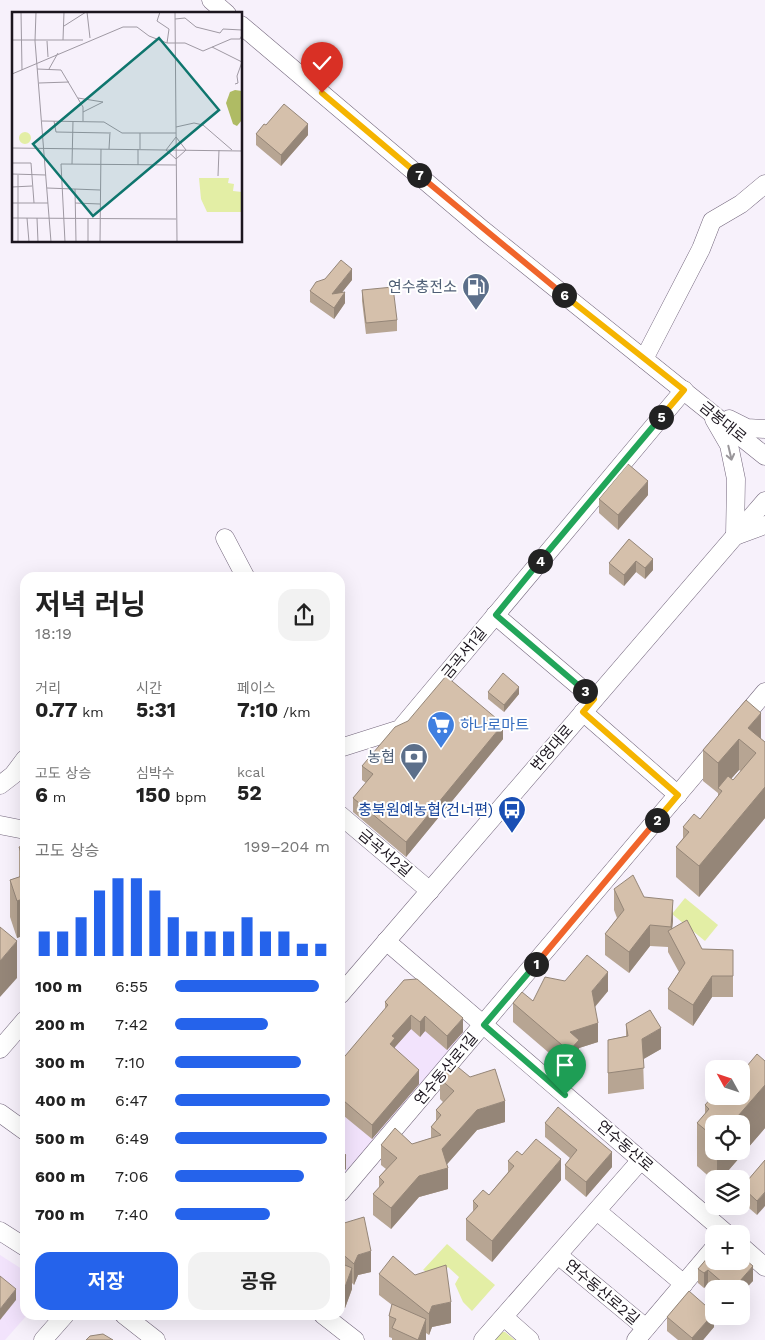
<!DOCTYPE html>
<html lang="ko">
<meta charset="utf-8">
<style>
:root{--surface:#fff;--page:#f2f2f2;--text:#222;--muted:#767676;--accent:#2563eb}
body{margin:0;font-family:"Work Sans","Noto Sans KR",sans-serif;background:var(--page);color:var(--text);height:100vh;display:flex;flex-direction:column;font-size:19px;white-space:nowrap}
*{box-sizing:border-box;margin:0}
p{font-size:16px;color:var(--muted)}
.icon{flex:none;width:28px;height:28px;fill:none;stroke:currentColor;stroke-width:2;stroke-linecap:round;stroke-linejoin:round}
.map{position:relative;flex:1;overflow:hidden}
.details{position:absolute;left:20px;top:572px;width:325px;height:748px;display:flex;flex-direction:column;background:var(--surface);border-radius:15px;box-shadow:0 5px 20px #0002}
.details>*{flex:none}
.needle{width:32px;rotate:310deg}
.controls{position:absolute;left:705px;top:1060px;display:grid;gap:10px}
.controls a{display:grid;place-items:center;width:45px;height:45px;border-radius:10px;background:var(--surface);box-shadow:0 5px 20px #0002;font-size:25px}
.pin{position:absolute;display:grid;place-items:center;width:42px;height:42px;color:#fff;margin:-51px -21px;border-radius:50% 50% 50% 0;rotate:-45deg;box-shadow:0 0 5px #0007}
.pin .icon{rotate:45deg}
.km{position:absolute;width:25px;height:25px;margin:-12px;border-radius:50%;background:#222;color:#fff;font-size:14px;line-height:25px;text-align:center}
.round{display:grid;place-items:center;flex:none;width:52px;height:52px;border-radius:15px;background:var(--page)}
.overview{display:flex;align-items:center;justify-content:space-between;height:85px;padding:0 15px}
h1{font-size:28px;font-weight:700;line-height:38px}
.metrics{display:grid;grid-template-columns:repeat(3,1fr);gap:8px;height:85px;padding:5px 15px}
.metrics div{display:grid;align-content:center}
.metrics b{font-size:21px;font-weight:700}
.metrics small{font-size:14px;font-weight:400}
.metrics p{font-size:14px}
.chart{height:140px;padding:10px 15px}
.chart p{display:flex;justify-content:space-between}
.chart svg{width:100%;height:90px;margin-top:5px;stroke:var(--accent);stroke-width:6}
.primary-button{display:flex;gap:10px;margin-top:auto;padding:10px 15px}
.primary-button a{flex:1;height:58px;border-radius:15px;background:var(--accent);color:#fff;font-size:20px;font-weight:700;line-height:58px;text-align:center}
.primary-button a+a{background:var(--page);color:var(--text)}
ul{padding:0 15px;list-style:none;font-size:16px}
li{display:grid;grid-template-columns:80px 60px 1fr;align-items:center;height:38px}
li i{height:12px;border-radius:6px;background:var(--accent)}
.map>svg:first-child{display:block}
.built{fill:#f2e3fc}
.green{fill:#e3eea5}
.lines{fill:none;stroke-linecap:round;stroke-linejoin:round}
.minor-casing{stroke:#74677d;stroke-width:19}
.minor{stroke:#fff;stroke-width:18}
.wall{fill:#b7a593;fill-rule:evenodd}
.shaded-wall{fill:#958678}
.building{fill:#d5c0ab;stroke:#958678}
.oneway{stroke:#99969a}
.split-1-casing{stroke:#fff;stroke-width:10}
.split-2-casing{stroke:#fff;stroke-width:10}
.split-3-casing{stroke:#fff;stroke-width:10}
.split-4-casing{stroke:#fff;stroke-width:10}
.split-5-casing{stroke:#fff;stroke-width:10}
.split-6-casing{stroke:#fff;stroke-width:10}
.split-7-casing{stroke:#fff;stroke-width:10}
.split-8-casing{stroke:#fff;stroke-width:10}
.split-1{stroke:#22a559;stroke-width:6}
.split-2{stroke:#f0652b;stroke-width:6}
.split-3{stroke:#f5b400;stroke-width:6}
.split-4{stroke:#22a559;stroke-width:6}
.split-5{stroke:#22a559;stroke-width:6}
.split-6{stroke:#f5b400;stroke-width:6}
.split-7{stroke:#f0652b;stroke-width:6}
.split-8{stroke:#f5b400;stroke-width:6}
.labels{text-anchor:middle;dominant-baseline:central;stroke-width:4;stroke-linejoin:round;paint-order:stroke}
.service-label{font-size:15px;fill:#4e5e75;stroke:#fff;text-anchor:end}
.street-label{font-size:15px;fill:#1c161f;stroke:#fff}
.shop-label{font-size:15px;fill:#366cbe;stroke:#fff;text-anchor:start}
.transit-label{font-size:15px;fill:#164399;stroke:#fff;text-anchor:end}
.inset-road{fill:none;stroke:#9f99a3;stroke-width:1}
.view{fill:#0f766e;fill-opacity:0.15;stroke:#0f766e;stroke-width:2.5}
.inset-edge{fill:none;stroke:#1c161f;stroke-width:2.5}
</style>
<div class="map">
<svg width="765" height="1340" viewBox="0 0 765 1340">
<rect width="100%" height="100%" fill="#f7f1fb"/>
<g class="built">
<polygon points="418,992 464,1033 340,1186 340,1064"/>
<polygon points="0,1255 25,1271 27,1315 5,1340 0,1340"/>
</g>
<g class="green">
<polygon points="685,898 718,925 705,941 672,914"/>
<polygon points="447,1244 495,1285 472,1311 463,1302 455,1284 459,1277 448,1267 438,1277 423,1270"/>
<polygon points="498,1332 505,1332 515,1340 491,1340"/>
</g>
<g class="lines">
<defs>
<g id="minor">
<polyline points="211,0 227,14"/>
<polyline points="241,25 483,230 765,456"/>
<polyline points="644,359 701,249 712,221 741,204 765,184"/>
<polyline points="714,419 729,445 736,479 735,536 765,525"/>
<polyline points="729,419 747,428 765,429"/>
<polyline points="225,538 246,578"/>
<polyline points="495,615 594,699"/>
<polyline points="583,712 678,795"/>
<polyline points="738,724 765,692"/>
<polyline points="340,748 400,729 684,390"/>
<polyline points="0,785 13,775 25,759"/>
<polyline points="340,815 430,891"/>
<polyline points="0,825 25,830"/>
<polyline points="386,941 727,1234"/>
<polyline points="340,995 765,501"/>
<polyline points="0,1049 25,1020"/>
<polyline points="0,1113 25,1131"/>
<polyline points="340,1193 718,747"/>
<polyline points="597,1211 684,1284"/>
<polyline points="0,1231 25,1247"/>
<polyline points="741,1246 765,1267"/>
<polyline points="558,1255 646,1328"/>
<polyline points="124,1315 156,1340"/>
<polyline points="323,1315 355,1340"/>
<polyline points="504,1317 530,1340"/>
<polyline points="43,1340 65,1315"/>
<polyline points="483,1340 641,1160"/>
<polyline points="636,1340 714,1248"/>
</g>
</defs>
<use href="#minor" class="minor-casing"/>
<use href="#minor" class="minor"/>
</g>
<g class="wall">
<polygon points="256,134 308,135 281,166 256,145"/>
<polygon points="352,280 341,293 345,303 334,319 310,302 310,291"/>
<polygon points="362,290 397,320 397,331 366,334 362,301"/>
<polygon points="648,495 618,530 599,513 599,499"/>
<polygon points="629,539 653,570 645,579 636,572 624,586 609,574 609,563"/>
<polygon points="488,692 519,694 504,712 488,699"/>
<path d="M746,700L761,739L765,742V818L699,897L676,877V847L683,838V827L700,819L718,797V793L703,781V750ZM739,770L741,771L733,780L731,779Z"/>
<polygon points="408,721 503,739 406,857 353,812 353,798 366,783 362,780 362,766"/>
<polygon points="25,845 25,935 17,938 10,917 10,880 19,877 19,847"/>
<polygon points="614,889 644,897 673,921 672,928 702,949 733,950 733,997 712,997 693,1026 668,1009 668,989 679,972 668,952 668,947 650,946 629,973 605,955 605,934 617,918 614,910"/>
<polygon points="404,980 463,1032 447,1050 425,1031 420,1037 411,1029 395,1047 395,1049 419,1084 372,1139 344,1116 340,1121 340,1062 385,1010 385,1002"/>
<polygon points="608,991 595,1007 598,1042 579,1048 579,1059 569,1070 513,1022 513,1003"/>
<polygon points="626,1024 661,1049 643,1059 644,1089 608,1094 608,1040 626,1036"/>
<path d="M765,1061V1128L721,1179H714V1181L697,1166V1123L705,1114V1105L717,1101L747,1066ZM714,1124L741,1151H714Z"/>
<polygon points="440,1079 505,1122 477,1130 447,1164 448,1189 419,1197 391,1229 373,1215 373,1194 379,1188 379,1177 386,1169 381,1165 381,1145 412,1144 431,1138 431,1127 436,1121 436,1110 443,1102 440,1099"/>
<polygon points="545,1123 612,1167 586,1197 565,1179 565,1165 570,1158 545,1137"/>
<polygon points="522,1155 561,1180 492,1262 466,1240 466,1219 473,1212 473,1201 489,1195 508,1172 508,1161"/>
<polygon points="765,1160 757,1215 742,1202 742,1187"/>
<polygon points="340,1223 371,1272 358,1275 354,1285 352,1283 352,1289 345,1308 340,1307"/>
<polygon points="714,1250 753,1281 741,1289 714,1289 708,1284 704,1288 698,1283 698,1269"/>
<polygon points="379,1274 451,1323 432,1327 429,1335 426,1333 426,1340 392,1340 392,1338 389,1337 389,1316 392,1305 379,1295"/>
<polygon points="667,1317 714,1327 703,1340 678,1340 667,1331"/>
</g>
<g class="shaded-wall">
<polygon points="308,124 308,135 281,166 281,155"/>
<polygon points="352,269 352,280 332,305 332,294"/>
<polygon points="345,292 345,303 334,319 334,308"/>
<polygon points="648,481 648,495 618,530 618,515"/>
<polygon points="653,559 653,570 645,579 645,568"/>
<polygon points="636,561 636,572 624,586 624,575"/>
<polygon points="519,687 519,694 504,712 504,705"/>
<polygon points="761,713 761,743 748,728"/>
<polygon points="503,724 503,739 406,857 406,842"/>
<polygon points="739,739 739,770 721,790 718,788 718,763"/>
<polygon points="765,787 765,818 699,897 699,866"/>
<polygon points="25,898 25,935 17,938 17,901"/>
<polygon points="673,900 673,921 671,938 671,927"/>
<polygon points="650,925 650,946 629,973 629,952"/>
<polygon points="17,941 17,978 0,997 0,961"/>
<polygon points="608,972 608,991 592,1010 592,991"/>
<polygon points="712,976 712,997 693,1026 693,1005"/>
<polygon points="411,1015 411,1029 395,1047 395,1053 390,1044 392,1036"/>
<polygon points="425,1016 425,1031 420,1037 420,1022"/>
<polygon points="463,1018 463,1032 447,1050 447,1036"/>
<polygon points="598,1023 598,1042 579,1048 579,1059 569,1070 570,1032"/>
<polygon points="661,1028 661,1049 642,1060 642,1039"/>
<polygon points="419,1070 419,1084 372,1139 372,1125"/>
<polygon points="765,1085 765,1128 721,1179 717,1179 717,1151 741,1151 741,1124 731,1124"/>
<polygon points="344,1101 344,1116 340,1121 340,1106"/>
<polygon points="505,1101 505,1122 477,1130 442,1170 448,1168 448,1189 419,1197 391,1229 391,1208 419,1176 442,1149 477,1110"/>
<polygon points="612,1152 612,1167 586,1197 586,1182"/>
<polygon points="346,1155 346,1169 340,1176 340,1162"/>
<polygon points="561,1159 561,1180 492,1262 492,1241"/>
<polygon points="765,1192 765,1206 757,1215 757,1201"/>
<polygon points="371,1251 371,1272 358,1275 354,1285 354,1264 358,1255"/>
<polygon points="753,1266 753,1281 741,1294 741,1289 733,1289"/>
<polygon points="352,1268 352,1289 345,1308 345,1287"/>
<polygon points="708,1270 708,1284 704,1288 704,1273"/>
<polygon points="16,1289 16,1300 0,1320 0,1309"/>
<polygon points="451,1302 451,1323 432,1327 429,1335 429,1314 432,1306"/>
<polygon points="714,1313 714,1327 703,1340 692,1340 692,1338"/>
<polygon points="426,1319 426,1340 418,1340"/>
</g>
<g class="building">
<polygon points="284,104 308,124 281,155 256,134 264,124 266,125"/>
<polygon points="341,260 352,269 332,294 345,292 334,308 310,291 316,282 325,279"/>
<polygon points="393,287 397,320 366,323 362,290"/>
<polygon points="628,464 648,481 618,515 599,499"/>
<polygon points="629,539 653,559 645,568 636,561 624,575 609,563"/>
<polygon points="503,673 519,687 504,705 488,692"/>
<polygon points="446,676 503,724 406,842 353,798 373,774 362,766 395,727 408,721"/>
<polygon points="746,700 761,713 748,728 765,742 765,787 699,866 676,847 689,832 683,827 694,814 700,819 722,791 718,788 728,776 733,780 756,753 739,739 718,763 703,750"/>
<polygon points="25,845 25,864 19,847"/>
<polygon points="25,875 25,898 17,901 10,880"/>
<polygon points="633,875 644,897 673,900 671,927 650,925 629,952 605,934 624,910 614,889"/>
<polygon points="687,920 702,949 733,950 733,976 712,976 693,1005 668,989 685,963 668,931"/>
<polygon points="0,927 17,941 0,961"/>
<polygon points="587,955 608,972 592,991 598,1023 570,1032 579,1040 569,1051 513,1003 522,992 533,1001 545,977 565,981"/>
<polygon points="417,979 463,1018 447,1036 425,1016 420,1022 411,1015 392,1036 395,1038 390,1044 419,1070 372,1125 344,1101 340,1106 340,1062 388,1005 385,1002 404,980"/>
<polygon points="650,1010 661,1028 642,1039 644,1068 608,1073 608,1040 628,1036 626,1024"/>
<polygon points="757,1054 765,1061 765,1085 731,1124 714,1124 714,1137 697,1123 709,1109 705,1105 712,1097 717,1101 721,1096 741,1096 741,1069 737,1069 743,1062 747,1066"/>
<polygon points="453,1063 470,1077 495,1069 505,1101 477,1110 442,1149 448,1168 419,1176 391,1208 373,1194 384,1182 379,1177 397,1158 381,1145 395,1128 412,1144 441,1135 431,1127 441,1115 436,1110 454,1091 440,1079"/>
<polygon points="558,1107 612,1152 586,1182 565,1165 577,1150 545,1123"/>
<polygon points="536,1139 561,1159 492,1241 466,1219 478,1206 473,1201 483,1190 489,1195 514,1166 508,1161 517,1151 522,1155"/>
<polygon points="340,1150 346,1155 340,1162"/>
<polygon points="765,1160 765,1192 757,1201 742,1187"/>
<polygon points="364,1217 371,1251 358,1255 354,1264 340,1252 340,1223 341,1224"/>
<polygon points="714,1250 714,1261 741,1261 741,1256 753,1266 733,1289 730,1289 708,1270 704,1273 698,1269"/>
<polygon points="393,1256 415,1275 446,1265 451,1302 432,1306 429,1314 379,1274"/>
<polygon points="340,1263 352,1268 345,1287 340,1286"/>
<polygon points="0,1276 16,1289 0,1309"/>
<polygon points="689,1291 714,1313 692,1338 667,1317"/>
<polygon points="392,1304 426,1319 418,1340 392,1328 396,1319 389,1316"/>
<polygon points="103,1334 113,1340 86,1340 90,1336"/>
</g>
<defs><path id="oneway-shaft" d="M-6 0H5M1.5-3L5.5 0L1.5 3" fill="none" stroke-width="1.6" stroke-linecap="round" stroke-linejoin="round" transform="scale(1.25)"/></defs>
<use class="oneway" href="#oneway-shaft" transform="translate(730 453) rotate(77)"/>
<g class="lines">
<defs>
<polyline id="split-1" points="536,964 484,1025 565,1095"/>
<polyline id="split-2" points="536,964 657,820"/>
<polyline id="split-3" points="585,691 594,699 583,712 678,795 657,820"/>
<polyline id="split-4" points="540,561 496,615 585,691"/>
<polyline id="split-5" points="540,561 661,417"/>
<polyline id="split-6" points="564,295 684,390 661,417"/>
<polyline id="split-7" points="419,175 564,295"/>
<polyline id="split-8" points="322,93 419,175"/>
</defs>
<use href="#split-1" class="split-1-casing"/>
<use href="#split-2" class="split-2-casing"/>
<use href="#split-3" class="split-3-casing"/>
<use href="#split-4" class="split-4-casing"/>
<use href="#split-5" class="split-5-casing"/>
<use href="#split-6" class="split-6-casing"/>
<use href="#split-7" class="split-7-casing"/>
<use href="#split-8" class="split-8-casing"/>
<use href="#split-1" class="split-1"/>
<use href="#split-2" class="split-2"/>
<use href="#split-3" class="split-3"/>
<use href="#split-4" class="split-4"/>
<use href="#split-5" class="split-5"/>
<use href="#split-6" class="split-6"/>
<use href="#split-7" class="split-7"/>
<use href="#split-8" class="split-8"/>
</g>
<defs>
<symbol id="fuel-pin" viewBox="-11 -11 22 30"><path d="M0 17L-7.5 6A9.5 9.5 0 1 1 7.5 6Z" fill="#5c6f8a" stroke="#fff"/><path d="M-5.5-6h7V0h2V4h1.3V-2.5L3-4.5l.8-.8L6-3V5H2.5V1h-1V6h-7ZM-4.2-4.7v3.2H.2V-4.7Z" fill="#fff"/></symbol>
<symbol id="supermarket-pin" viewBox="-11 -11 22 30"><path d="M0 17L-7.5 6A9.5 9.5 0 1 1 7.5 6Z" fill="#3f7fe0" stroke="#fff"/><path d="M-6-5.5h2.5l.6 2H6L4.5 2H-2.5L-4.4-4H-6ZM-1.5 3.2a1.3 1.3 0 1 0 .1 0ZM3 3.2a1.3 1.3 0 1 0 .1 0Z" fill="#fff"/></symbol>
<symbol id="bank-pin" viewBox="-11 -11 22 30"><path d="M0 17L-7.5 6A9.5 9.5 0 1 1 7.5 6Z" fill="#5c6f8a" stroke="#fff"/><path d="M-6-4H6V4H-6ZM0-2.3a2.3 2.3 0 1 0 0 4.6a2.3 2.3 0 1 0 0-4.6Z" fill="#fff"/></symbol>
<symbol id="bus-pin" viewBox="-11 -11 22 30"><path d="M0 17L-7.5 6A9.5 9.5 0 1 1 7.5 6Z" fill="#1a4fb4" stroke="#fff"/><path d="M-5-6H5V4H4V6H2V4H-2V6H-4V4H-5ZM-3.5-4V0h7V-4ZM-3.5 1.2v1.5H-2V1.2ZM2 1.2v1.5H3.5V1.2Z" fill="#fff"/></symbol>
</defs>
<g fill-rule="evenodd">
<use href="#fuel-pin" x="460" y="271" width="32" height="43"/>
<use href="#supermarket-pin" x="425" y="709" width="32" height="43"/>
<use href="#bank-pin" x="398" y="741" width="32" height="43"/>
<use href="#bus-pin" x="496" y="794" width="32" height="43"/>
</g>
<g class="labels">
<g class="service-label">
<text x="457" y="287">연수충전소</text>
<text x="395" y="757">농협</text>
</g>
<g class="street-label">
<text transform="translate(723 422) rotate(39)">금봉대로</text>
<text transform="translate(464 653) rotate(-51)">금곡서1길</text>
<text transform="translate(552 748) rotate(-49)">번영대로</text>
<text transform="translate(385 853) rotate(40)">금곡서2길</text>
<text transform="translate(446 1069) rotate(-50)">연수동산로1길</text>
<text transform="translate(625 1146) rotate(41)">연수동산로</text>
<text transform="translate(602 1292) rotate(40)">연수동산로2길</text>
</g>
<g class="shop-label">
<text x="460" y="725">하나로마트</text>
</g>
<g class="transit-label">
<text x="493" y="810">충북원예농협(건너편)</text>
</g>
</g>
<g transform="translate(12 12)">
<rect width="230" height="230" fill="#f7f1fb"/>
<path d="M7 126a6 6 0 1 1 12 0a6 6 0 1 1-12 0ZM187,166H217L216,171L222,172L221,179L230,180V200H195L189,187Z" fill="#e3eea5"/>
<path d="M223,78L230,79V108L225,114L221,112L214,91L218,80Z" fill="#afbb64"/>
<path class="inset-road" d="M9,0L10,58M24,0L23,29L39,230M75,0L78,26M148,0L145,9L157,17L155,31M163,0L165,230M163,7L173,6L184,15L208,21L211,17L230,18M52,14L74,0M0,28H51L52,0M51,28H71M35,29L36,45M200,35L230,50M25,57L49,58L71,95V109M37,57L46,41M0,62L111,15H125L137,24L155,31H173L191,39L219,27H228L230,23M27,71L57,70M223,72L226,71L225,64L230,50M66,86L91,90L71,100M30,109L92,110L110,121H164M42,109L44,120L97,121M164,115L182,111L191,113L220,138M164,125L174,138L164,147L154,138ZM0,136L230,139M97,137L98,120M128,137V121M0,151H19L22,191M60,152L61,109M126,153V137M0,162L34,163M206,164L207,138M0,175L20,174M35,176L88,178M63,177L64,230M0,191H36M63,191L88,192M0,206L164,207M15,206L17,230M25,206L26,230M76,207V230M6,230V163M53,230L49,152L164,153M88,230L89,137"/>
<path class="view" d="M147,26L207,98L81,204L21,132Z"/>
<rect width="230" height="230" class="inset-edge"/>
</g>
</svg>
<div class="controls">
<a><svg class="needle" viewBox="-14 -14 28 28"><path d="M0-13l5 13h-10z" fill="#e53935"/><path d="M0 13l5-13h-10z" fill="#767676"/></svg></a>
<a><svg class="icon" aria-label="locate" viewBox="0 0 24 24"><circle cx="12" cy="12" r="6"/><path d="M12 2v4M12 18v4M2 12h4M18 12h4"/></svg></a>
<a><svg class="icon" aria-label="layers" viewBox="0 0 24 24"><path d="M12 4l9 5-9 5-9-5zM3 14l9 5 9-5"/></svg></a>
<a>+</a>
<a>−</a>
</div>
<div class="pin" style="left:565px;top:1095px;background:#1e9e55"><svg class="icon" aria-label="arrive" viewBox="0 0 24 24"><path d="M6 21V4h12l-3 4 3 4H6"/></svg></div>
<div class="pin" style="left:322px;top:93px;background:#d93025"><svg class="icon" aria-label="check" viewBox="0 0 24 24"><path d="M5 12l5 5 9-10"/></svg></div>
<b class="km" style="left:536px;top:964px">1</b>
<b class="km" style="left:657px;top:820px">2</b>
<b class="km" style="left:585px;top:691px">3</b>
<b class="km" style="left:540px;top:561px">4</b>
<b class="km" style="left:661px;top:417px">5</b>
<b class="km" style="left:564px;top:295px">6</b>
<b class="km" style="left:419px;top:175px">7</b>
<section class="details">
<div class="overview"><div><h1>저녁 러닝</h1><p>18:19</p></div><a class="round"><svg class="icon" aria-label="share" viewBox="0 0 24 24"><path d="M12 15V3M7 8l5-5 5 5M5 13v7h14v-7"/></svg></a></div>
<div class="metrics">
<div><p>거리</p><b>0.77<small> km</small></b></div>
<div><p>시간</p><b>5:31</b></div>
<div><p>페이스</p><b>7:10<small> /km</small></b></div>
</div>
<div class="metrics">
<div><p>고도 상승</p><b>6<small> m</small></b></div>
<div><p>심박수</p><b>150<small> bpm</small></b></div>
<div><p>kcal</p><b>52</b></div>
</div>
<div class="chart"><p><span>고도 상승</span>199–204 m</p>
<svg viewBox="0 0 160 44" preserveAspectRatio="none"><path d="M5 44V32M15 44V32M25 44V25M35 44V12M45 44V6M55 44V6M65 44V12M75 44V25M85 44V32M95 44V32M105 44V32M115 44V25M125 44V32M135 44V32M145 44V38M155 44V38"/></svg>
</div>
<ul>
<li><b>100 m</b>6:55<i style="width:93%"></i></li>
<li><b>200 m</b>7:42<i style="width:60%"></i></li>
<li><b>300 m</b>7:10<i style="width:81%"></i></li>
<li><b>400 m</b>6:47<i style="width:100%"></i></li>
<li><b>500 m</b>6:49<i style="width:98%"></i></li>
<li><b>600 m</b>7:06<i style="width:83%"></i></li>
<li><b>700 m</b>7:40<i style="width:61%"></i></li>
</ul>
<div class="primary-button"><a>저장</a><a>공유</a></div>
</section>
</div>
